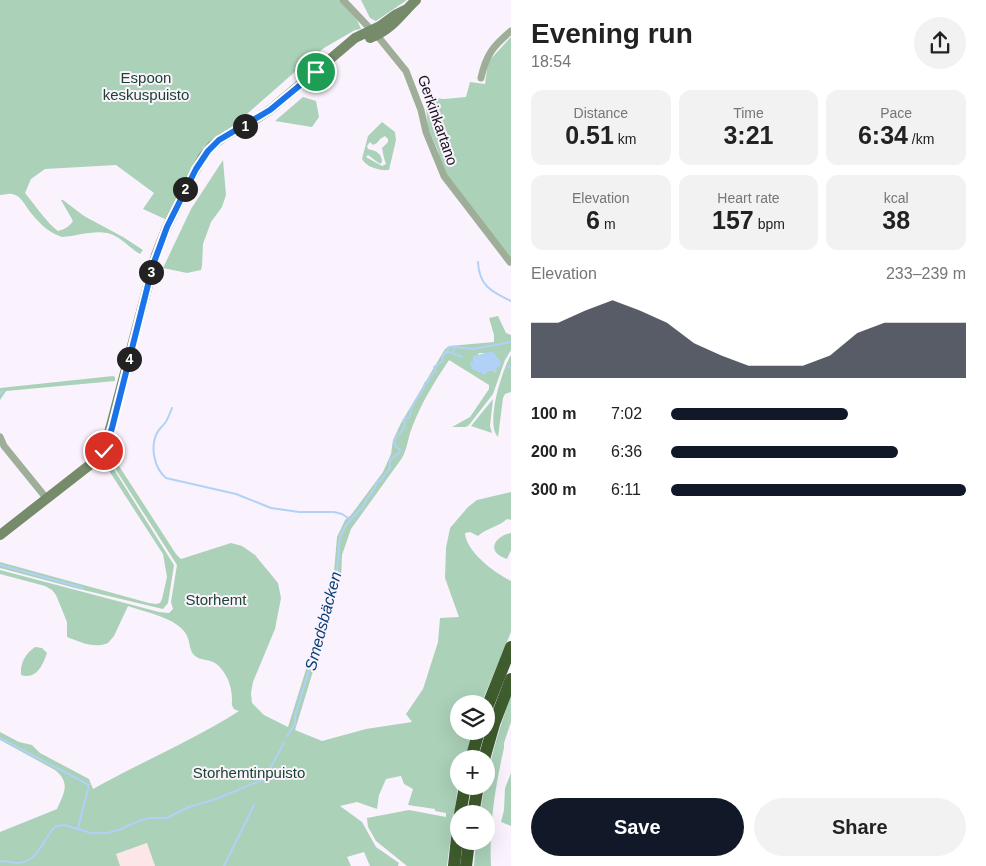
<!DOCTYPE html>
<meta charset="utf-8">
<style>
:root{--surface:#fff;--page:#f2f2f2;--text:#222;--muted:#767676;--accent:#111827}
body{margin:0;font-family:Helvetica,sans-serif;background:var(--page);color:var(--text);height:100vh;display:flex;flex-direction:column;font-size:19px;white-space:nowrap}
*{box-sizing:border-box;margin:0}
p{font-size:16px;color:var(--muted)}
.icon{flex:none;width:28px;height:28px;fill:none;stroke:currentColor;stroke-width:2;stroke-linecap:round;stroke-linejoin:round}
.map{position:relative;flex:1;overflow:hidden}
.drawer{display:flex;flex-direction:column;background:var(--surface);width:475px}
.drawer>*{flex:none}
.controls{position:absolute;left:450px;top:695px;display:grid;gap:10px}
.controls a{display:grid;place-items:center;width:45px;height:45px;border-radius:50%;background:var(--surface);box-shadow:0 5px 20px #0002;font-size:25px}
.pin{position:absolute;display:grid;place-items:center;width:42px;height:42px;color:#fff;margin:-21px;border:2px solid #fff;border-radius:50%;box-shadow:0 1px 5px #0007}
.km{position:absolute;width:25px;height:25px;margin:-12px;border-radius:50%;background:#222;color:#fff;font-size:14px;line-height:25px;text-align:center}
.round{display:grid;place-items:center;flex:none;width:52px;height:52px;border-radius:26px;background:var(--page)}
.headline{display:flex;align-items:center;justify-content:space-between;height:85px;padding:0 20px}
h1{font-size:28px;font-weight:700;line-height:38px}
.stats{display:grid;grid-template-columns:repeat(3,1fr);gap:8px;height:85px;padding:5px 20px}
.stats div{display:grid;align-content:center;border-radius:12px;background:var(--page);text-align:center}
.stats b{font-size:25px;font-weight:700}
.stats small{font-size:14px;font-weight:400}
.stats p{font-size:14px}
.chart{height:140px;padding:10px 20px}
.chart p{display:flex;justify-content:space-between}
.chart svg{width:100%;height:90px;margin-top:5px;fill:var(--accent);opacity:.7}
.cta{display:flex;gap:10px;margin-top:auto;padding:10px 20px}
.cta a{flex:1;height:58px;border-radius:30px;background:var(--accent);color:#fff;font-size:20px;font-weight:700;line-height:58px;text-align:center}
.cta a+a{background:var(--page);color:var(--text)}
ul{padding:0 20px;list-style:none;font-size:16px}
li{display:grid;grid-template-columns:80px 60px 1fr;align-items:center;height:38px}
li i{height:12px;border-radius:6px;background:var(--accent)}
main{display:flex;flex:1;min-height:0}
.map>svg:first-child{display:block}
.education{fill:#fce6e7}
.green{fill:#abd1b9;fill-rule:evenodd}
.water{fill:#b1d1f7}
.lines{fill:none;stroke-linecap:round;stroke-linejoin:round}
.stream{stroke:#b1d1f7;stroke-width:2}
.street{stroke:#9fae98;stroke-width:7}
.secondary{stroke:#758b6a;stroke-width:10}
.highway{stroke:#3e5c2d;stroke-width:12}
.route-casing{stroke:#fff;stroke-width:10}
.route{stroke:#1a73e8;stroke-width:6}
.labels{text-anchor:middle;dominant-baseline:central;stroke-width:4;stroke-linejoin:round;paint-order:stroke}
.park-label{font-size:15px;fill:#19462d;stroke:#faf3fd}
.street-label{font-size:15px;fill:#161018;stroke:#faf3fd}
.water-label{font-size:16px;font-style:italic;fill:#053e75;stroke:#faf3fd}
</style>
<main>
<div class="map">
<svg width="511" height="866" viewBox="0 0 511 866">
<rect width="100%" height="100%" fill="#faf3fd"/>
<polygon class="education" points="148,843 155,866 80,866"/>
<g class="green">
<path d="M0,0H339L357,20L361,29L355,30L324,48L305,63L231,128L204,147L190,170L167,220L143,209L154,193L116,165L45,169L31,179L25,193C34,204 48,224 58,231C65,229 69,227 73,221L61,200H63L84,216L123,237L143,250L140,254C134,251 124,241 117,237C101,227 80,236 62,237C49,233 40,224 31,213C25,206 22,196 12,194C8,193 4,195 0,195Z"/>
<polygon points="361,0 407,0 376,21 370,18"/>
<polygon points="511,37 511,263 440,167 438,151 428,128 425,97 444,99 466,97 470,82 485,84 488,62"/>
<polygon points="303,97 316,101 319,117 312,127 275,121"/>
<path d="M382,122L395,132L396,140L389,170C380,171 366,167 362,159L368,136ZM385,136L388,139V142L382,148L384,158L386,164L382,166L366,157L368,155L380,164L382,162C382,153 376,151 368,149L367,146L370,142L373,145L377,143L380,139Z"/>
<polygon points="223,160 226,195 222,207 211,222 203,244 202,266 201,270 187,273 163,268 191,209"/>
<path d="M498,316L506,333L511,335V350L505,360L493,394L469,425L466,427H452L470,417L489,389V385L449,360C435,381 422,402 413,425C408,436 408,447 402,458L351,529L342,555L341,580L295,730L322,741L366,729L412,722L406,714L423,689L438,642L440,618L459,617L445,578L446,548L450,528L468,507L477,500L511,492V520L507,519C498,527 487,528 478,536L470,532L465,533C466,552 495,573 511,581V632L481,704H459V731H473L465,759H459C459,795 451,830 447,866H407L376,841L368,827L367,818L409,810L446,817V813L435,811V809L408,805L413,789L404,784L401,776L386,779L379,795L377,809L357,802L340,806L362,822L376,847L399,863L398,866H370L364,852L347,857L351,866H155L147,843L116,854L120,866H0V832L57,809C64,793 71,783 55,770L0,740V732L19,742L32,745L40,753L89,779L93,789C141,762 192,741 239,711C236,710 234,710 233,707C231,705 232,703 232,700C232,690 229,679 223,671C213,656 202,663 194,655C189,650 190,640 186,634C177,618 145,612 128,606L114,636L108,643C95,649 80,642 67,637V622L56,595L52,590L45,586L0,574V570L159,612L169,613L173,609L171,602L177,565L109,459L115,453L119,466L176,554L181,559L231,543L242,546L255,555L278,583L281,598L275,629L253,682L251,693L252,703L264,715L288,727L333,583L337,537L345,520L351,515L383,472L391,454L393,440L401,423L445,349L449,346L494,342V335L489,318ZM479,353H493L495,356L496,373L492,370L488,371L470,362H473Z"/>
<path d="M511,355V392L505,394L503,398L498,437C485,424 502,370 511,355Z"/>
<polygon points="113,376 115,377 115,381 6,391 0,400 0,388"/>
<polygon points="493,399 490,426 492,433 471,426"/>
<polygon points="108,460 174,565 168,603 163,609 75,588 0,568 0,562 149,603 156,604 160,603 162,599 167,577 163,554 104,463"/>
<path d="M511,533V550L507,559C487,553 492,537 511,533Z"/>
<path d="M35,647L42,648L47,653C43,665 36,680 21,675C20,663 25,654 35,647Z"/>
<path d="M511,695V722L504,743V748C495,787 489,826 491,866H474L476,841H486V814H480C486,773 497,735 511,695Z"/>
<polygon points="511,773 511,826 501,822 504,810 505,788"/>
</g>
<polygon class="water" points="489,352 493,352 501,362 500,366 496,368 497,371 496,373 492,370 488,371 485,375 472,369 470,362 473,362 473,356"/>
<g class="lines">
<g class="stream">
<path d="M478,262C479,286 492,292 511,301"/>
<polyline points="445,353 450,347 455,347"/>
<polyline points="453,353 455,347 473,349 511,342"/>
<polyline points="508,366 511,368"/>
<polyline points="0,394 2,391"/>
<path d="M172,408C170,413 168,419 165,423C162,427 159,429 157,433C150,447 154,468 166,478L236,494L271,508L299,512H334L342,514L351,520"/>
<polyline points="0,565 83,588"/>
<path d="M287,736L295,724V716L336,582L340,537L346,525L360,509H362C365,499 374,492 377,482L380,481L390,468V460L398,454L401,450L396,447L394,441C397,433 405,432 405,423L403,421L405,418H409C411,414 410,410 413,405C418,396 423,393 425,383L428,382L430,377L436,371L434,367L443,361L442,358L445,353L450,352L462,357"/>
<polyline points="0,738 89,785 78,828"/>
<path d="M0,861C6,861 14,863 20,863C39,861 44,836 56,826L64,825L91,833H108L121,829L141,820L150,818H167L189,807L216,799L262,780L268,772L284,743"/>
<polyline points="224,866 254,805"/>
</g>
<g class="street">
<polyline points="343,0 380,39 406,71 421,110 426,132 444,176 510,262"/>
<path d="M481,78C486,55 493,46 511,31"/>
<polyline points="0,437 4,446 47,499"/>
</g>
<g class="secondary">
<path d="M370,38C392,30 400,15 416,0"/>
<polyline points="0,535 91,464 105,448 156,255 167,227 190,180 203,157 212,146 222,138 254,120 270,110 355,38 380,26 395,15 405,10"/>
</g>
<g class="highway">
<polyline points="486,710 511,647"/>
<polyline points="471,759 479,731"/>
<polyline points="484,759 494,724 511,679"/>
<polyline points="460,814 465,786"/>
<polyline points="473,814 478,786"/>
<polyline points="454,866 459,820"/>
<polyline points="466,866 469,841"/>
</g>
</g>
<g class="lines">
<defs>
<polyline id="route" points="104,451 112,428 153,265 167,227 196,169 208,151 219,140 270,110 316,72"/>
</defs>
<use href="#route" class="route-casing"/>
<use href="#route" class="route"/>
</g>
<g class="labels">
<g class="park-label">
<text x="146" y="77">Espoon<tspan x="146" dy="17">keskuspuisto</tspan></text>
<text x="216" y="599">Storhemt</text>
<text x="249" y="772">Storhemtinpuisto</text>
</g>
<g class="street-label">
<text transform="translate(438 120) rotate(71)">Gerkinkartano</text>
</g>
<g class="water-label">
<text transform="translate(323 621) rotate(-75)">Smedsbäcken</text>
</g>
</g>
</svg>
<div class="controls">
<a><svg class="icon" aria-label="layers" viewBox="0 0 24 24"><path d="M12 4l9 5-9 5-9-5zM3 14l9 5 9-5"/></svg></a>
<a>+</a>
<a>−</a>
</div>
<div class="pin" style="left:316px;top:72px;background:#1e9e55"><svg class="icon" aria-label="arrive" viewBox="0 0 24 24"><path d="M6 21V4h12l-3 4 3 4H6"/></svg></div>
<div class="pin" style="left:104px;top:451px;background:#d93025"><svg class="icon" aria-label="check" viewBox="0 0 24 24"><path d="M5 12l5 5 9-10"/></svg></div>
<b class="km" style="left:245px;top:126px">1</b>
<b class="km" style="left:185px;top:189px">2</b>
<b class="km" style="left:151px;top:272px">3</b>
<b class="km" style="left:129px;top:359px">4</b>
</div>
<section class="drawer">
<div class="headline"><div><h1>Evening run</h1><p>18:54</p></div><a class="round"><svg class="icon" aria-label="share" viewBox="0 0 24 24"><path d="M12 15V3M7 8l5-5 5 5M5 13v7h14v-7"/></svg></a></div>
<div class="stats">
<div><p>Distance</p><b>0.51<small> km</small></b></div>
<div><p>Time</p><b>3:21</b></div>
<div><p>Pace</p><b>6:34<small> /km</small></b></div>
</div>
<div class="stats">
<div><p>Elevation</p><b>6<small> m</small></b></div>
<div><p>Heart rate</p><b>157<small> bpm</small></b></div>
<div><p>kcal</p><b>38</b></div>
</div>
<div class="chart"><p><span>Elevation</span>233–239 m</p>
<svg viewBox="0 0 160 44" preserveAspectRatio="none"><path d="M0 44V17L10 17L20 11L30 6L40 11L50 17L60 27L70 33L80 38L90 38L100 38L110 33L120 22L130 17L140 17L150 17L160 17V44z"/></svg>
</div>
<ul>
<li><b>100 m</b>7:02<i style="width:60%"></i></li>
<li><b>200 m</b>6:36<i style="width:77%"></i></li>
<li><b>300 m</b>6:11<i style="width:100%"></i></li>
</ul>
<div class="cta"><a>Save</a><a>Share</a></div>
</section>
</main>
